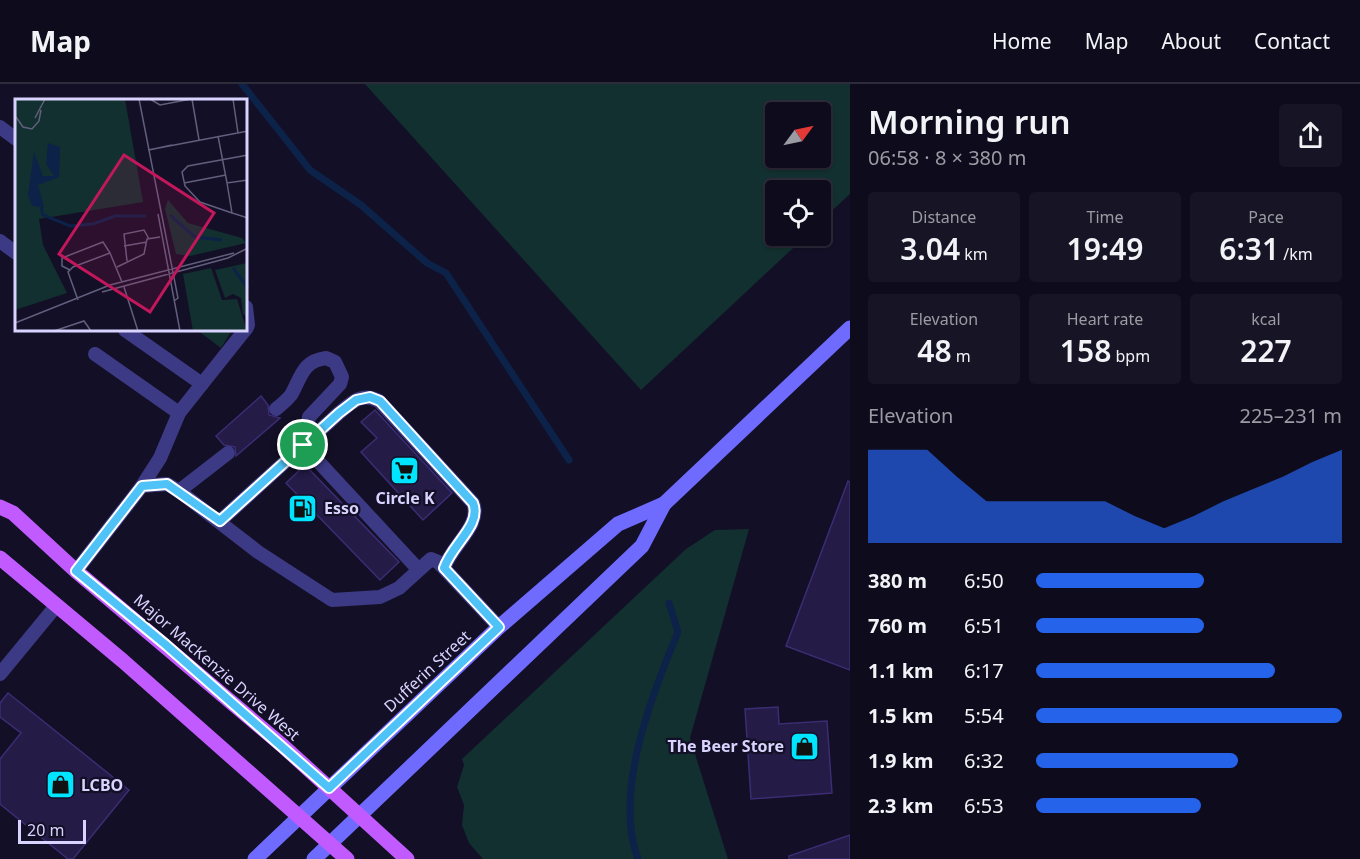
<!DOCTYPE html>
<meta charset="utf-8">
<style>
:root{--surface:#0e0b1c;--page:#171425;--text:#f1f3f6;--muted:#9b9ba3;--line:#2e2b3b;--accent:#2563eb}
body{margin:0;font-family:"Noto Sans",sans-serif;background:var(--page);color:var(--text);height:100vh;display:flex;flex-direction:column;font-size:22px;white-space:nowrap}
*{box-sizing:border-box;margin:0}
p{font-size:20px;color:var(--muted)}
.icon{flex:none;width:33px;height:33px;fill:none;stroke:currentColor;stroke-width:2;stroke-linecap:round;stroke-linejoin:round}
.map{position:relative;flex:1;overflow:hidden}
.panel{display:flex;flex-direction:column;background:var(--surface);width:510px}
.panel>*{flex:none}
.needle{width:39px;rotate:57deg}
.buttons{position:absolute;left:765px;top:18px;display:grid;gap:12px}
.buttons a{display:grid;place-items:center;width:66px;height:66px;border-radius:6px;background:var(--surface);box-shadow:0 2px 4px #0004,0 0 0 2px var(--line);font-size:30px}
.scale{position:absolute;left:18px;bottom:15px;width:68px;box-sizing:border-box;padding-left:6px;border:3px solid #d9d4ff;border-top:0;font-size:16px;line-height:21px;white-space:nowrap;color:#d9d4ff;-webkit-text-stroke:4px #130f26;paint-order:stroke}
.pin{position:absolute;display:grid;place-items:center;width:51px;height:51px;color:#fff;margin:-26px;border:3px solid #fff;border-radius:50%;box-shadow:0 2px 6px #0007}
.round{display:grid;place-items:center;flex:none;width:63px;height:63px;border-radius:6px;background:var(--page)}
.head{display:flex;align-items:center;justify-content:space-between;height:102px;padding:0 18px}
h1{font-size:33px;font-weight:600;line-height:45px}
.stats{display:grid;grid-template-columns:repeat(3,1fr);gap:9px;height:102px;padding:6px 18px}
.stats div{display:grid;align-content:center;border-radius:6px;background:var(--page);text-align:center}
.stats b{font-size:30px;font-weight:600}
.stats small{font-size:16px;font-weight:400}
.stats p{font-size:16px}
.chart{height:168px;padding:12px 18px}
.chart p{display:flex;justify-content:space-between}
.chart svg{width:100%;height:108px;margin-top:6px;fill:var(--accent);opacity:.7}
ul{padding:0 18px;list-style:none;font-size:20px}
li{display:grid;grid-template-columns:96px 72px 1fr;align-items:center;height:45px}
li i{height:15px;border-radius:8px;background:var(--accent)}
header{display:flex;align-items:center;gap:36px;box-sizing:border-box;height:84px;padding:0 30px;background:var(--surface);border-bottom:2px solid var(--line)}
header strong{font-size:28px}
nav{display:flex;gap:33px;margin-inline-start:auto;font-size:21px}
main{display:flex;flex:1;min-height:0}
.map>svg:first-child{display:block}
.green{fill:#12302f;fill-rule:evenodd}
.lines{fill:none;stroke-linecap:round;stroke-linejoin:round}
.stream{stroke:#0c2248;stroke-width:7}
.building{fill:#241b47;stroke:#3b2d73;stroke-width:1.5}
.service{stroke:#3d3a85;stroke-width:14}
.secondary{stroke:#6f6bff;stroke-width:15}
.primary{stroke:#c25bff;stroke-width:15}
.route-casing{stroke:#fff;stroke-width:12}
.route{stroke:#4fc3f7;stroke-width:8}
.labels{text-anchor:middle;dominant-baseline:central;stroke-width:4.5;stroke-linejoin:round;paint-order:stroke}
.poi-label{font-size:16px;font-weight:bold;fill:#d9d4ff;stroke:#130f26;text-anchor:start}
.street-label{font-size:16px;fill:#d9d4ff;stroke:#130f26}
.inset-river{fill:none;stroke:#0c2248;stroke-width:3}
.inset-road{fill:none;stroke:#625e7d;stroke-width:1.5}
.view{fill:#c2185b;fill-opacity:0.15;stroke:#c2185b;stroke-width:3}
.inset-edge{fill:none;stroke:#d9d4ff;stroke-width:3}
</style>
<header>
<strong>Map</strong>
<nav><a>Home</a><a>Map</a><a>About</a><a>Contact</a></nav>
</header>
<main>
<div class="map">
<svg width="850" height="775" viewBox="0 0 850 775">
<rect width="100%" height="100%" fill="#130f26"/>
<g class="green">
<path d="M365,0H850V110L821,137L820,106H776V152H806L641,306ZM776,28H820V74H776Z"/>
<polygon points="197,246 232,246 221,264"/>
<polygon points="749,445 690,654 728,775 483,775 469,759 462,741 464,721 457,703 464,681 462,675 686,465 715,446"/>
</g>
<g class="lines">
<g class="stream">
<polyline points="242,0 310,86 361,121 427,179 446,189 569,376"/>
<path d="M638,775C613,709 652,610 678,548L669,519"/>
</g>
</g>
<g class="building">
<polygon points="261,312 268,321 269,331 280,334 236,372 235,363 224,361 216,352"/>
<polygon points="375,326 452,409 423,436 361,368 377,354 361,338"/>
<polygon points="305,381 399,478 380,496 286,399"/>
<polygon points="848,397 850,398 850,586 786,562"/>
<polygon points="8,609 129,706 73,775 68,775 0,720 0,675 21,649 0,633 0,619"/>
<polygon points="778,623 779,640 827,637 832,709 751,715 745,625"/>
<polygon points="850,751 850,775 789,775 789,772"/>
</g>
<g class="lines">
<g class="service">
<polyline points="0,43 16,55"/>
<polyline points="0,157 16,169"/>
<polyline points="246,223 248,241 246,245"/>
<polyline points="95,270 179,329"/>
<polyline points="202,300 245,246"/>
<path d="M276,325C281,321 287,316 291,311C301,294 302,277 326,274L335,278L342,293L340,300L309,333L303,361"/>
<polyline points="303,361 418,485"/>
<polyline points="142,402 167,400 179,407 258,468 332,516 380,513 399,504 431,475 438,478 499,543"/>
<polyline points="179,407 228,369"/>
<path d="M220,437L339,329C352,318 362,308 379,317L473,419C482,441 452,461 444,484"/>
<polyline points="76,487 142,402 160,374 179,329 202,300 125,246"/>
<polyline points="0,590 56,522"/>
</g>
<g class="secondary">
<polyline points="255,775 499,543 618,440 664,420"/>
<polyline points="314,775 642,462 664,420 850,244"/>
</g>
<g class="primary">
<polyline points="0,423 13,429 76,487 283,662 407,775"/>
<polyline points="0,474 123,577 347,775"/>
</g>
</g>
<g class="lines">
<defs>
<path id="route" d="M370,313L380,317L473,419C482,441 452,460 444,484L499,543L329,704L166,561L76,487L142,402L167,400L220,437L339,329L356,316Z"/>
</defs>
<use href="#route" class="route-casing"/>
<use href="#route" class="route"/>
</g>
<defs>
<symbol id="supermarket-square" viewBox="-11 -11 22 22"><rect x="-9" y="-9" width="18" height="18" rx="4" fill="#00e5ff" stroke="#130f26"/><path d="M-6-5.5h2.5l.6 2H6L4.5 2H-2.5L-4.4-4H-6ZM-1.5 3.2a1.3 1.3 0 1 0 .1 0ZM3 3.2a1.3 1.3 0 1 0 .1 0Z" fill="#111"/></symbol>
<symbol id="fuel-square" viewBox="-11 -11 22 22"><rect x="-9" y="-9" width="18" height="18" rx="4" fill="#00e5ff" stroke="#130f26"/><path d="M-5.5-6h7V0h2V4h1.3V-2.5L3-4.5l.8-.8L6-3V5H2.5V1h-1V6h-7ZM-4.2-4.7v3.2H.2V-4.7Z" fill="#111"/></symbol>
<symbol id="shop-square" viewBox="-11 -11 22 22"><rect x="-9" y="-9" width="18" height="18" rx="4" fill="#00e5ff" stroke="#130f26"/><path d="M-5-2.5h2.3a2.7 3.5 0 0 1 5.4 0H5L5.5 6h-11ZM-1.5-2.5h3a1.5 2.3 0 0 0-3 0Z" fill="#111"/></symbol>
</defs>
<g fill-rule="evenodd">
<use href="#supermarket-square" x="388" y="370" width="33" height="33"/>
<use href="#fuel-square" x="286" y="408" width="33" height="33"/>
<use href="#shop-square" x="788" y="646" width="33" height="33"/>
<use href="#shop-square" x="44" y="684" width="33" height="33"/>
</g>
<g class="labels">
<g class="poi-label">
<text x="405" y="414" text-anchor="middle">Circle K</text>
<text x="324" y="424">Esso</text>
<text x="784" y="662" text-anchor="end">The Beer Store</text>
<text x="81" y="701">LCBO</text>
</g>
<g class="street-label">
<text transform="translate(217 583) rotate(41)">Major MacKenzie Drive West</text>
<text transform="translate(427 587) rotate(-43)">Dufferin Street</text>
</g>
</g>
<g transform="translate(15 15)">
<rect width="232" height="232" fill="#130f26"/>
<path d="M0,0H110L128,103L24,120L28,146L52,194L0,211ZM153,101L173,124L227,139L231,144L175,157L161,155L150,110ZM232,164H233L232,218L228,215L226,199L218,195L210,199L200,171ZM196,169L207,201L222,200L232,232H178L168,175Z" fill="#12302f"/>
<path d="M33,44L45,48L44,78L23,86L29,108L17,107L13,96L19,53L28,77H39L31,65Z" fill="#0c2248"/>
<path class="inset-river" d="M26,108L28,116L55,127L78,125L100,117H131M155,116L180,138L207,141M218,169L233,189"/>
<path class="inset-road" d="M124,0L163,199L159,202M135,0L145,6L176,0M177,0L184,41M218,0L223,34M1,18L8,28L17,30L24,22L26,11M20,19L30,0M203,37L212,84L233,81M133,51L233,32M134,51L157,46M169,84L211,76M212,84L217,114L233,119M217,114L185,103L170,87L167,73L173,67L233,56M143,115L165,232M109,147L132,143M112,162L109,135L129,131L134,140M102,168L129,155L132,140L145,138M55,171L47,167V159L88,143L95,154M109,188L123,232M87,193L213,159L233,149M63,201L53,173L58,168L95,154L107,183M0,224L95,186L219,154M39,232L69,222L76,232"/>
<path class="view" d="M109,56L199,114L135,213L44,155Z"/>
<rect width="232" height="232" class="inset-edge"/>
</g>
</svg>
<div class="buttons">
<a><svg class="needle" viewBox="-14 -14 28 28"><path d="M0-13l5 13h-10z" fill="#e53935"/><path d="M0 13l5-13h-10z" fill="#9b9ba3"/></svg></a>
<a><svg class="icon" aria-label="locate" viewBox="0 0 24 24"><circle cx="12" cy="12" r="6"/><path d="M12 2v4M12 18v4M2 12h4M18 12h4"/></svg></a>
</div>
<div class="scale">20 m</div>
<div class="pin" style="left:303px;top:361px;background:#1e9e55"><svg class="icon" aria-label="arrive" viewBox="0 0 24 24"><path d="M6 21V4h12l-3 4 3 4H6"/></svg></div>
</div>
<section class="panel">
<div class="head"><div><h1>Morning run</h1><p>06:58 · 8 × 380 m</p></div><a class="round"><svg class="icon" aria-label="share" viewBox="0 0 24 24"><path d="M12 15V3M7 8l5-5 5 5M5 13v7h14v-7"/></svg></a></div>
<div class="stats">
<div><p>Distance</p><b>3.04<small> km</small></b></div>
<div><p>Time</p><b>19:49</b></div>
<div><p>Pace</p><b>6:31<small> /km</small></b></div>
</div>
<div class="stats">
<div><p>Elevation</p><b>48<small> m</small></b></div>
<div><p>Heart rate</p><b>158<small> bpm</small></b></div>
<div><p>kcal</p><b>227</b></div>
</div>
<div class="chart"><p><span>Elevation</span>225–231 m</p>
<svg viewBox="0 0 160 44" preserveAspectRatio="none"><path d="M0 44V6L10 6L20 6L30 17L40 27L50 27L60 27L70 27L80 27L90 33L100 38L110 33L120 27L130 22L140 17L150 11L160 6V44z"/></svg>
</div>
<ul>
<li><b>380 m</b>6:50<i style="width:55%"></i></li>
<li><b>760 m</b>6:51<i style="width:55%"></i></li>
<li><b>1.1 km</b>6:17<i style="width:78%"></i></li>
<li><b>1.5 km</b>5:54<i style="width:100%"></i></li>
<li><b>1.9 km</b>6:32<i style="width:66%"></i></li>
<li><b>2.3 km</b>6:53<i style="width:54%"></i></li>
</ul>
</section>
</main>
